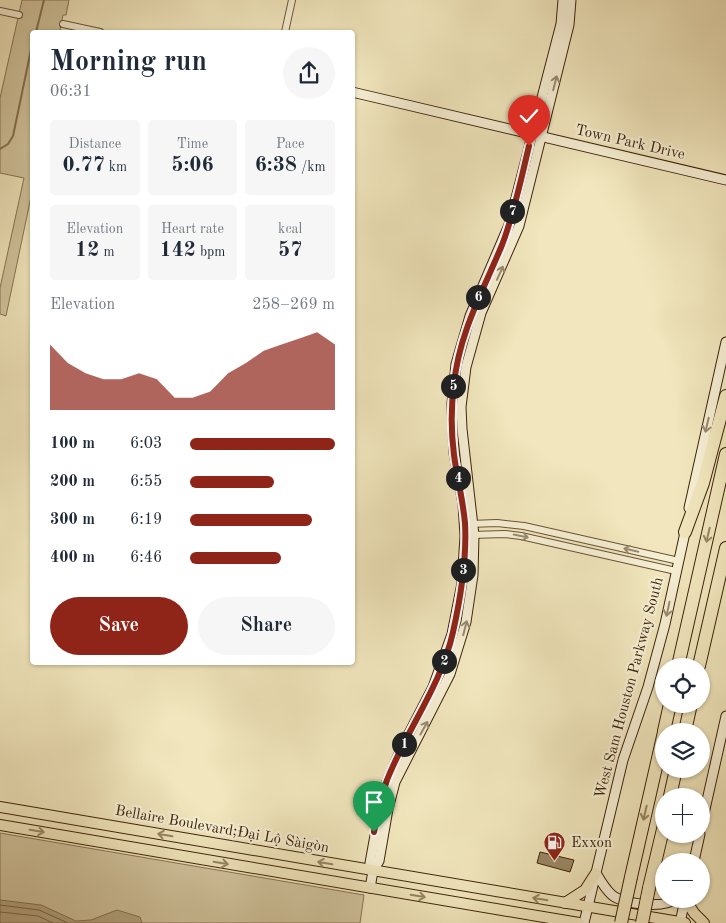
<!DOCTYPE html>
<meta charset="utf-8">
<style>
:root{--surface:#fff;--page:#f6f6f7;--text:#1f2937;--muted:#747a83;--accent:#8f2418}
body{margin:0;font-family:"Old Standard TT",serif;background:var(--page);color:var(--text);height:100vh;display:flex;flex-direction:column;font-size:19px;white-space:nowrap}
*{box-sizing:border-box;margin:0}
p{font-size:16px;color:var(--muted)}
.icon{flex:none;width:28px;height:28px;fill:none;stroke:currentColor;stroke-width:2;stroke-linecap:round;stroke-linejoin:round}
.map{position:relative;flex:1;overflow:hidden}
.side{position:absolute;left:30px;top:30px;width:325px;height:635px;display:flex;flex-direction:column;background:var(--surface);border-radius:5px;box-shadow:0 1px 4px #0004}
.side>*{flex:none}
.buttons{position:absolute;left:655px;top:658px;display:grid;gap:10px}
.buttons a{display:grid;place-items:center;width:55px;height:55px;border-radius:50%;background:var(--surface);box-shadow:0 1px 4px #0004;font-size:25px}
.pin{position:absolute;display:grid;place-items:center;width:42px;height:42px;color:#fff;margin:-51px -21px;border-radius:50% 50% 50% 0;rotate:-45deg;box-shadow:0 0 5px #0007}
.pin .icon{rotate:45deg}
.km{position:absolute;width:25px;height:25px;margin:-12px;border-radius:50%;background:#222;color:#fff;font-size:14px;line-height:25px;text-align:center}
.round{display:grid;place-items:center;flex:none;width:52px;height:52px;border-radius:26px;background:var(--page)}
.summary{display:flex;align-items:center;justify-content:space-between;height:85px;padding:0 20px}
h1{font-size:28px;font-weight:700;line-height:38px}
.figures{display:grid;grid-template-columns:repeat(3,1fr);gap:8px;height:85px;padding:5px 20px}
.figures div{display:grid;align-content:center;border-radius:5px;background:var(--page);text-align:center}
.figures b{font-size:21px;font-weight:700}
.figures small{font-size:14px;font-weight:400}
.figures p{font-size:14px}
.chart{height:140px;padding:10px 20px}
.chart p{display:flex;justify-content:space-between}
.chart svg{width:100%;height:90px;margin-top:5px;fill:var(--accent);opacity:.7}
.cta{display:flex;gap:10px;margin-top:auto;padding:10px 20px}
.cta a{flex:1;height:58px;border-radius:30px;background:var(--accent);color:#fff;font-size:20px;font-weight:700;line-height:58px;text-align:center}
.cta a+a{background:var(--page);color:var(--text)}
ul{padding:0 20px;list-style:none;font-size:16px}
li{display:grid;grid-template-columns:80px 60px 1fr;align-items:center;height:38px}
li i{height:12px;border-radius:6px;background:var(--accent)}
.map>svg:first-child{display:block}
.green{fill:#d2c59f;stroke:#887454}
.water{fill:#b4a480;stroke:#847151}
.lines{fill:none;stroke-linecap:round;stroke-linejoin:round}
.shore{stroke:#786445;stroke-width:1}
.stream{stroke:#847151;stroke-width:2}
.building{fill:#9b8967;stroke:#3d240a}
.street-casing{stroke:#6a5437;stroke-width:8}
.secondary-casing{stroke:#3d240a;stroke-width:11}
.primary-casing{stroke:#3d240a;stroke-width:12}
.highway-casing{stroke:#3d240a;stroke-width:14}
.street{stroke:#f6efd4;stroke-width:6}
.secondary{stroke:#f6efd4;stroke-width:9}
.primary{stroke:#f1e6bd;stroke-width:10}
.highway{stroke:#f1e6bd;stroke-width:12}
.highway-bridge-casing{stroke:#3d240a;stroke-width:14;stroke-linecap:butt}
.highway-bridge{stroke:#f1e6bd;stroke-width:12}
.oneway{stroke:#9a8a6f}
.oneway2{stroke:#978564}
.route-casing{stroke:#fff;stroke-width:10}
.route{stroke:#8f2418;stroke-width:6}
.labels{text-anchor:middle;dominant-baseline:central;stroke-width:4.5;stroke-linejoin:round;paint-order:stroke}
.street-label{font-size:15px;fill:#3d240a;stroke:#f6efd4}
.poi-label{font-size:15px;fill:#3d240a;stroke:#f6efd4;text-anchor:start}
</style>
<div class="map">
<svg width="726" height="923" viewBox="0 0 726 923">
<rect width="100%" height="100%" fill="#f1e6bd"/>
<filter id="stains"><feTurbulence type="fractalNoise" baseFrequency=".004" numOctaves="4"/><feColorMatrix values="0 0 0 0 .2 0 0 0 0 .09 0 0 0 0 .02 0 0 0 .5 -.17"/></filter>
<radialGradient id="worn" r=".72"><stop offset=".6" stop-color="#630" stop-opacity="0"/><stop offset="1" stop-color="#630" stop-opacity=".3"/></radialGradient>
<g class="green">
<polygon points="22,0 69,0 66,15 63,15 60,30 67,32 32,32 32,192 6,316 0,314 0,288 24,178 0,173 0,98"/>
<polygon points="0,833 364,895 360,923 0,923"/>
</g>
<polygon class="water" points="0,900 41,905 76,921 91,920 117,910 140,917 142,923 0,923"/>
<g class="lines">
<g class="shore">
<polyline points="0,905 39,910 68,923"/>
<polyline points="0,912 38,916 53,923"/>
</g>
<g class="stream">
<polyline points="36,32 44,0"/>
<polyline points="0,149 8,144 13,136 32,45"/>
</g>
</g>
<polygon class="building" points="540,852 574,860 570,872 537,863"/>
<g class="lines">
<defs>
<g id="street">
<polyline points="0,11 19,15"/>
<polyline points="63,24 100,32"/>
<polyline points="285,32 292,0"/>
<polyline points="469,524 497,523 524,526 679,561"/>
<polyline points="471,535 505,534 521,536 676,571"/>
</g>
<g id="secondary">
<polyline points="352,92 726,180"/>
<polyline points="689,508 726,342"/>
<polyline points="701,827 726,716"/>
<polyline points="694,861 700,834"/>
<polyline points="373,871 370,863 383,791 402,747 433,687 452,634 462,583 465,536 463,504 454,453 453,435 452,403 456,364 470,316 509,225 561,24 563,0"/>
<path d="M596,873C600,880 605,889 612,895C623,904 664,909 675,899"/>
<polyline points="370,888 373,871 379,861 388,809 395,782 450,674 466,622 473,575 474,535 462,429 461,407 466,367 481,313 519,226 569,25 571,0"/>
<polyline points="584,923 623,760 648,687 665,624 686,528"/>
<polyline points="680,923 685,899"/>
</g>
<g id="primary">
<polyline points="0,807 685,923"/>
<polyline points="0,825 579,923"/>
<polyline points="685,899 694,913 704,923"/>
<polyline points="565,903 585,890 596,873"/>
</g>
<g id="highway">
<polyline points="685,532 703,483 726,396"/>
<polyline points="678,666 726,454"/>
<polyline points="699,666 726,548"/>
<polyline points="664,731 670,704"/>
<polyline points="685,731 691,704"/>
<polyline points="670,796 676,769"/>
<polyline points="631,877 664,732"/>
<polyline points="649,888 664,825"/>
</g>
</defs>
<use href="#street" class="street-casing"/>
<use href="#secondary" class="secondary-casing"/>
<use href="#primary" class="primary-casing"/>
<use href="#highway" class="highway-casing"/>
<use href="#street" class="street"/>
<use href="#secondary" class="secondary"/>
<use href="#primary" class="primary"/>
<use href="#highway" class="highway"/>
<defs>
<g id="highway-bridge">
<polyline points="621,923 631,877"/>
<polyline points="642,923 649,888"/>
</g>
</defs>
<use href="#highway-bridge" class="highway-bridge-casing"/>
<use href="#highway-bridge" class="highway-bridge"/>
</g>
<defs><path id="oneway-shaft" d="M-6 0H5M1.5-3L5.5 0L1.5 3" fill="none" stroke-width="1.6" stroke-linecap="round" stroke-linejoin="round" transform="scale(1.25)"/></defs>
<g class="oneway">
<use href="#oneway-shaft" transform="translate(555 83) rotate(-76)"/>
<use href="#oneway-shaft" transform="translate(500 273) rotate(-66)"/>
<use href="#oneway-shaft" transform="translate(707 425) rotate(103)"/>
<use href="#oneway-shaft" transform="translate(521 536) rotate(11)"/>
<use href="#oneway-shaft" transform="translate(631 550) rotate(-167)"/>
<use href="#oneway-shaft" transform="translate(668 609) rotate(102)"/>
<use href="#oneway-shaft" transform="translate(465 628) rotate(-76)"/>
<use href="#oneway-shaft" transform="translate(424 728) rotate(-61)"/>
</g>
<g class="oneway2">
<use href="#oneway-shaft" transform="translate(708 535) rotate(103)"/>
<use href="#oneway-shaft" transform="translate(645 813) rotate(103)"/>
<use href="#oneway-shaft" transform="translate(37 831) rotate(10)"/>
<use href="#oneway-shaft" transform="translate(165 835) rotate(-170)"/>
<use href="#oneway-shaft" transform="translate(221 863) rotate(10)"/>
<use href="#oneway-shaft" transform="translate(325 863) rotate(-170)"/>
<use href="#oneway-shaft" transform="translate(418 896) rotate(10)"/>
<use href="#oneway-shaft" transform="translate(540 899) rotate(-171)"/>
</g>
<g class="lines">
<defs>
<path id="route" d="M374,832C377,814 381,797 387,780C407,729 441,686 453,632C461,596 467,559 465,523C463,500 457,478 454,455C451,432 451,407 454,384C459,333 483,291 502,245C514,214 521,179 529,146"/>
</defs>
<use href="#route" class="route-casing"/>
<use href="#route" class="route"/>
</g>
<defs>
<symbol id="fuel-pin" viewBox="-11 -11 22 30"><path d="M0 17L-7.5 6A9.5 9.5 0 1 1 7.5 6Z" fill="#8f2418" stroke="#f6efd4"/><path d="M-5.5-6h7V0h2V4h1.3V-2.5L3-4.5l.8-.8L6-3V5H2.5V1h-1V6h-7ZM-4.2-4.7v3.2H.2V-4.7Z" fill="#fff"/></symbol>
</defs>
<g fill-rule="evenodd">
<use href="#fuel-pin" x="542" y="830" width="25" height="34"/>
</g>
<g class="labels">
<g class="street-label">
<text transform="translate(630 143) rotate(13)">Town Park Drive</text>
<text transform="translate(630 688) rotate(-75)">West Sam Houston Parkway South</text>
<text transform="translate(222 830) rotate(10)">Bellaire Boulevard;Đại Lộ Sàigòn</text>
</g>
<g class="poi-label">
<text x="571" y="843">Exxon</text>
</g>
</g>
<rect width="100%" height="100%" filter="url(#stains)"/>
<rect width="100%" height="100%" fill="url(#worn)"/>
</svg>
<div class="buttons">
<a><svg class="icon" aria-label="locate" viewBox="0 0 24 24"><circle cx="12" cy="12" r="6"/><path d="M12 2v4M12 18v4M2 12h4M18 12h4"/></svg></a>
<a><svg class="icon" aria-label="layers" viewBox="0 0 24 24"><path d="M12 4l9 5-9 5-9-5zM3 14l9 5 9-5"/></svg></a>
<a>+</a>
<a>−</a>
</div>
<div class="pin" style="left:374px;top:832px;background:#1e9e55"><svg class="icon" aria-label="arrive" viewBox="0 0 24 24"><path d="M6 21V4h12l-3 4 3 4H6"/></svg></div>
<div class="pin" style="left:529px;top:146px;background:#d93025"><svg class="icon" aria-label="check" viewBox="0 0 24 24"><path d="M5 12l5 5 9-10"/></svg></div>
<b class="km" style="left:404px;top:744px">1</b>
<b class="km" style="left:444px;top:661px">2</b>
<b class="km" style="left:463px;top:570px">3</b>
<b class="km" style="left:458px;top:478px">4</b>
<b class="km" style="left:453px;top:386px">5</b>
<b class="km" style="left:478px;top:297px">6</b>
<b class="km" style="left:512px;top:211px">7</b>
<section class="side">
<div class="summary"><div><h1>Morning run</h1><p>06:31</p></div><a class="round"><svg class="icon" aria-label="share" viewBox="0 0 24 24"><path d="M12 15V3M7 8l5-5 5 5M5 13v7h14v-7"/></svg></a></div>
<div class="figures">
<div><p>Distance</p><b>0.77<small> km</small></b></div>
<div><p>Time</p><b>5:06</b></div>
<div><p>Pace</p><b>6:38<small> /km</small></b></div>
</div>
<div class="figures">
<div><p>Elevation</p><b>12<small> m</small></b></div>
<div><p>Heart rate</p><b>142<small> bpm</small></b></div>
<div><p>kcal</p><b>57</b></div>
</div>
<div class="chart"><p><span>Elevation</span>258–269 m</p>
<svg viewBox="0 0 160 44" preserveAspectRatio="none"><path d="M0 44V12L10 21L20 26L30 29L40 29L50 26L60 29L70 38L80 38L90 35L100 26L110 21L120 15L130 12L140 9L150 6L160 12V44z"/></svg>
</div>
<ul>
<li><b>100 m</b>6:03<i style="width:100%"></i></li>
<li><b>200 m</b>6:55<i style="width:58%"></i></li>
<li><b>300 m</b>6:19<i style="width:84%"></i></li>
<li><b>400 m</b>6:46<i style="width:63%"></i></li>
</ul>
<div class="cta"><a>Save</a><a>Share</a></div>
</section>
</div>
